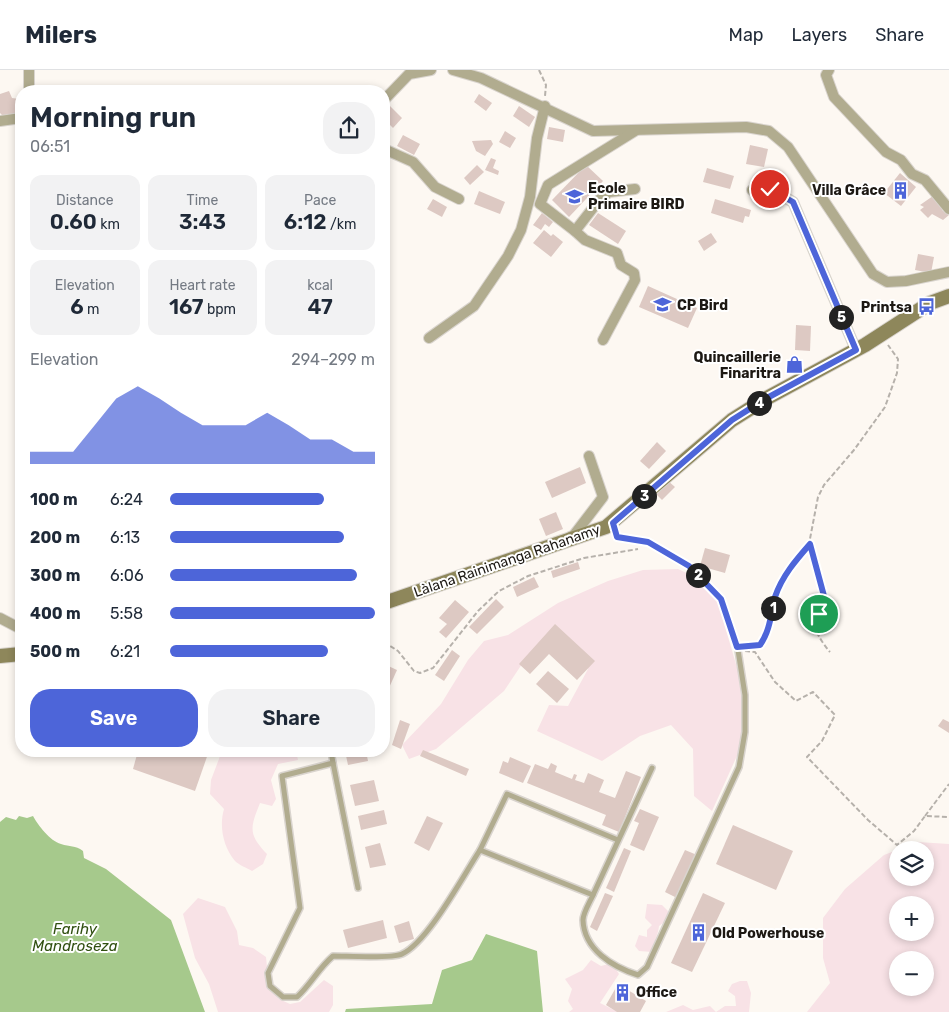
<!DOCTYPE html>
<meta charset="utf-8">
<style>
:root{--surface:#fff;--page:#f2f2f3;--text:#1f2937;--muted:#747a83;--line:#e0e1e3;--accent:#4d65d9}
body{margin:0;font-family:Rubik,sans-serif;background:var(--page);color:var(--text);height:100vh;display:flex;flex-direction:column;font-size:19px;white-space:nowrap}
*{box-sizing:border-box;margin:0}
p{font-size:16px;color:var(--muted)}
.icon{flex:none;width:28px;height:28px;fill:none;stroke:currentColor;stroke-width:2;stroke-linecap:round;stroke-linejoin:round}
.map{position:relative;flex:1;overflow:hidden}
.panel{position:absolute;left:15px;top:15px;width:375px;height:672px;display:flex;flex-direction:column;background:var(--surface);border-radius:20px;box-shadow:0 2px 8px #0003}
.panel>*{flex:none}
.tools{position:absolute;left:889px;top:771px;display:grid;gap:10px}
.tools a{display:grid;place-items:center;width:45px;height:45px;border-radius:50%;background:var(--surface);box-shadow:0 2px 8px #0003;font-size:25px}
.pin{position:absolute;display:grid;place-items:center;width:42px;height:42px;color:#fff;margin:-21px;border:2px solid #fff;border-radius:50%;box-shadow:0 1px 5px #0007}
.km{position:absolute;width:25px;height:25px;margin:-12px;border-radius:50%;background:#222;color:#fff;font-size:14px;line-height:25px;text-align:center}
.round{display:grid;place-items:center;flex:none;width:52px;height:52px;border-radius:20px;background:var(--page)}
.overview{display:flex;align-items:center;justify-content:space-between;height:85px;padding:0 15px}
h1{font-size:28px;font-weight:600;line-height:38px}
.figures{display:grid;grid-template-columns:repeat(3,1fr);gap:8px;height:85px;padding:5px 15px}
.figures div{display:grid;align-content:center;border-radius:12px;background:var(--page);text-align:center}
.figures b{font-size:21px;font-weight:600}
.figures small{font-size:14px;font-weight:400}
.figures p{font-size:14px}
.chart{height:140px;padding:10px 15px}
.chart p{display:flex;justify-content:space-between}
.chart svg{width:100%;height:90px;margin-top:5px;fill:var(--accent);opacity:.7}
.button{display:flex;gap:10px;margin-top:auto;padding:10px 15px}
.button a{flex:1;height:58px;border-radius:20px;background:var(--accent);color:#fff;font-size:20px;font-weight:600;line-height:58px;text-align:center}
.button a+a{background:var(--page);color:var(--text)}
ul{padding:0 15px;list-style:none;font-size:16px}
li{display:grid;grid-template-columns:80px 60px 1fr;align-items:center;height:38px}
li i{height:12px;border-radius:6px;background:var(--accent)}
header{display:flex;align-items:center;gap:30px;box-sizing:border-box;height:70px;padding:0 25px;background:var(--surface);border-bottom:1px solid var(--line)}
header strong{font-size:24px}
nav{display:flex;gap:28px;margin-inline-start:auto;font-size:18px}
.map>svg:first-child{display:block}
.green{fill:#f8e2e6;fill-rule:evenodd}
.water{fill:#a6c98c}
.building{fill:#ddc9c3}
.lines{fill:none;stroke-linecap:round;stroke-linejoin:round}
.service-casing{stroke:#d9d4ce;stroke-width:8}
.minor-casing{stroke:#d9d4ce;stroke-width:12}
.secondary-casing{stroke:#d9d4ce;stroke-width:16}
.path{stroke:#b6b1ab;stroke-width:2;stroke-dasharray:5 2.5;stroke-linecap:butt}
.service{stroke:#b1ac8f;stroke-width:5}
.minor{stroke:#b1ac8f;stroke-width:10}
.secondary{stroke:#8e875b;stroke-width:14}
.route-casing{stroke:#fff;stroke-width:10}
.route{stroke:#4d65d9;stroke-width:6}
.labels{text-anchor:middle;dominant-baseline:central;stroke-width:4;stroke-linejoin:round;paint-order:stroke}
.poi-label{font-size:14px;font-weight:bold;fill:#1d1914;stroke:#fff;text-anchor:start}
.street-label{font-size:14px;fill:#1d1914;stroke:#fff}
.water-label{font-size:15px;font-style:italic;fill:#315011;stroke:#fff}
</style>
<header>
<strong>Milers</strong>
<nav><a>Map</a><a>Layers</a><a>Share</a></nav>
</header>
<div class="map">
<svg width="949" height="942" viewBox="0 0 949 942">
<rect width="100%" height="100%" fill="#fdf8f2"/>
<g class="green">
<polygon points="678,499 706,512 716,526 738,601 746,666 712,741 694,726 693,679 671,655 640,666 602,691 537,661 549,635 568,636 588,599 576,579 560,565 526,588 504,621 436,679 409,689 402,675 441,634 468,590 484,571 508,565 558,533 608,511 643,500"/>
<path d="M222,681H266L269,685L276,681H296L298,690L278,694L271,710L276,729L272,736L260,733C250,758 248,764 267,784L263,794L252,801C247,798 239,795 235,791C223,777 219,756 224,739L210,724L211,710Z"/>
<path d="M918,772L949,774V942H807L830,913L823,888V848L845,819L884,785ZM898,780H925V808H898ZM898,835H925V862H898ZM898,890H925V918H898Z"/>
<polygon points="198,828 225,837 237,861 239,875 253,878 266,887 269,917 279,929 290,934 300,932 324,910 333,916 333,935 329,942 218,942 209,914 195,888 183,844"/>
<path d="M647,834L662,835L668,841L667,850L659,856C658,866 653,872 652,882L639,881L635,876L639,865L647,867V860L652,855L645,848Z"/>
<polygon points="591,890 601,896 612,893 619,904 600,933 618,942 569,942 573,939 568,931 572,919 565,909 583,900"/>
<polygon points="740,911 747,911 751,923 749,942 666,942 683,935 693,940 710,936 716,942 725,936 736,936 735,926 728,921 732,914"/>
</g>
<g class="water">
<path d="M19,746L27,748L33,746C38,755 50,771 61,774C70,777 75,775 83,781L84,788L106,799L171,850L205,942H0V752L6,747L16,750Z"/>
<polygon points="486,864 537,881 543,942 345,942 346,939 432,934 442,900 472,890"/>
</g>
<g class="building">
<polygon points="9,21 12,28 19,29 20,44 4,47 0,43 0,24"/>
<polygon points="479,24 492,33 486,41 474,32"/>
<polygon points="390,36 402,48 393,58 384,49 384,42"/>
<polygon points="519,36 535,47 529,57 513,46"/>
<polygon points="549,57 565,60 563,72 547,69"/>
<polygon points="505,61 516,68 510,78 499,72"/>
<polygon points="403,65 420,74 414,85 397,76"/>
<polygon points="491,70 493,74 485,86 476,81 472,71"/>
<polygon points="750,75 768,79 764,97 746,94"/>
<polygon points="491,88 496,90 493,98 499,101 498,105 485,100"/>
<polygon points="477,95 484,102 470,115 464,108"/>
<polygon points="586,95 603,111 569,147 552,130"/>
<polygon points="707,98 734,106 730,119 703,112"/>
<polygon points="900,103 916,117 901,136 884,123"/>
<polygon points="479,121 505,132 500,144 474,134"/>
<polygon points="933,126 945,137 942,140 949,145 943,150 932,144 928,148 920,140 924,137 920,135"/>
<polygon points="433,129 447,137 442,147 427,139"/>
<polygon points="715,129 751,140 749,147 745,146 743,153 711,143"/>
<polygon points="542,143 553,152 549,157 545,154 541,160 533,155"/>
<polygon points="598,143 626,161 618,174 589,155"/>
<polygon points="544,160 551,166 553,164 563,172 551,187 533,173"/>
<polygon points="711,163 717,172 704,181 698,171"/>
<polygon points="918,184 934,187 931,203 915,200"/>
<polygon points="648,216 697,238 688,258 639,237"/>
<polygon points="796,255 811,256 810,281 795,280"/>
<polygon points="657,372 666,381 649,399 640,391"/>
<polygon points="580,397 586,413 552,428 545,412"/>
<polygon points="667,410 675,417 662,430 654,422"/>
<polygon points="556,442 563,459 546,466 539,449"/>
<polygon points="705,478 730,485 725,503 700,496"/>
<polygon points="578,492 580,499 553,508 551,501"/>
<polygon points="534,507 539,517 517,527 513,517"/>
<polygon points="496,529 504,537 477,564 469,557"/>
<polygon points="455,530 469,542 446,568 439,562 447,554 439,548"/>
<polygon points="555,554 595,591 577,610 549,584 530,604 519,594"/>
<polygon points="452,580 460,586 444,611 435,605"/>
<polygon points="384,594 397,600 384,629"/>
<polygon points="548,601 569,619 557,633 536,614"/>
<polygon points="943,649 949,652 949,663 938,656"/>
<polygon points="400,650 410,654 401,679 392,675"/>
<polygon points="423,680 469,699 466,706 420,686"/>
<polygon points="138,681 209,681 195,721 133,699"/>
<polygon points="345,681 366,681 368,691 348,695"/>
<polygon points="510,687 531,696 523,713 499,703 503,691 508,693"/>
<polygon points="551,693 557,696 555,702 572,709 574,704 577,705 575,710 584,713 588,703 604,710 599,722 615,728 626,701 641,707 619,762 602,755 606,745 527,713 535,694 548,699"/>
<polygon points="374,710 379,731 355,736 350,715"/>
<polygon points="640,739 659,747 644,781 630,775 639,753 634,751"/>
<polygon points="384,740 387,754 361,760 358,746"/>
<polygon points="427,746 443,753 429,781 414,773"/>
<polygon points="733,755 793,781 776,820 716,794"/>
<polygon points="380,773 386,795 370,798 365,777"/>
<polygon points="624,778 631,781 614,822 606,818"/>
<polygon points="685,780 697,785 677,828 665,822"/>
<polygon points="605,823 613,826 597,861 590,857"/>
<polygon points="703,823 725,833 692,902 671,893"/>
<polygon points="383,850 387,868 348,878 343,860"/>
<polygon points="409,851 414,869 399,873 394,856"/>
<polygon points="618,914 646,931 640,942 617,942 606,935"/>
</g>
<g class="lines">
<defs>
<g id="service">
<path d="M331,681L333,693L282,706L300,838L268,903L270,916L283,927H297C311,914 318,899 333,886C347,886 392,889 402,884C428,872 463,806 480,780L593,825C590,832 583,843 583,850C584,880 613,897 638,905L647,897L739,697L745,662V625L738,580L721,529L689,496L648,472L617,467L613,454"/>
<polyline points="333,693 358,818"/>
<polyline points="480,780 507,724 618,770"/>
<polyline points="593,825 652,698"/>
</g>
<g id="minor">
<polyline points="29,0 29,21"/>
<polyline points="453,0 481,8 593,61 746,57 769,61 788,77 873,204 887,212 906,211 949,202"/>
<polyline points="829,0 826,5 834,27 886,82 901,90 912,104 925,110 949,139"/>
<polyline points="384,30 409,4 431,0"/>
<polyline points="0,51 21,48"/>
<polyline points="635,61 548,115 540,134 575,161 600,129 609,122 635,119"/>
<polyline points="384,79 413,92 435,117 459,129"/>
<polyline points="752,120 770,119 793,132 856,280"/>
<polyline points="575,161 585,170 617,183 621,195 634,203 635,210 603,270"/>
<polyline points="429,268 474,236 508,186 521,160 530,127 537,68 545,36"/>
<polyline points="570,467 574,465 603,427 589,386"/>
<polyline points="0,548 21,559"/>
</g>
<g id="secondary">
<polyline points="384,533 606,457 732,350 767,328 865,275 930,233 949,226"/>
<polyline points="0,586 21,584"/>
</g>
</defs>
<use href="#service" class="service-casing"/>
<use href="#minor" class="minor-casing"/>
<use href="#secondary" class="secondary-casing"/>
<g class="path">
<polyline points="539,0 546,15 545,26"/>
<path d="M810,475C814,491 821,508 823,524C827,554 801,547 830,582"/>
<polyline points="384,572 398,581 414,601 420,603 433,598 478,541 499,521 528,506 584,488 638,479"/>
<polyline points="745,576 760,575 766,567 776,525 789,498 809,474 818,427 824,415 854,380 885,337 897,303 898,289 888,275"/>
<polyline points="745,581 755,582 775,612 796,631 813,622 835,645 822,671 807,687 868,750 897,775 914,761 925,746 949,747"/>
<polyline points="925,746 949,714"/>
</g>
<use href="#service" class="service"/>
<use href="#minor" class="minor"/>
<use href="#secondary" class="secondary"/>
</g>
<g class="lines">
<defs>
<path id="route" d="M770,119L793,132L856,280L767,328L732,350L613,453L617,467L648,472L689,496L721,529L737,577L760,575C770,561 771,544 775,527C782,506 796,490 810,474L824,526L819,544"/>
</defs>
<use href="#route" class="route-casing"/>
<use href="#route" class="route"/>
</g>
<defs>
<symbol id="building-bare" viewBox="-9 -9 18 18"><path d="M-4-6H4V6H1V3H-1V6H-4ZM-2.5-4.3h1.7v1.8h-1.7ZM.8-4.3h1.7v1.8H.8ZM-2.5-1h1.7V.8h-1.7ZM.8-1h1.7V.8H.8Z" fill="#4d65d9" stroke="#fff" stroke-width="2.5" paint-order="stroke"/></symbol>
<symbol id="school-bare" viewBox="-9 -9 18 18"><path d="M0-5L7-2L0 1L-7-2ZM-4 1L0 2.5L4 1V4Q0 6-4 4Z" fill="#4d65d9" stroke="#fff" stroke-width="2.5" paint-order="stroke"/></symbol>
<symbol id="bus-bare" viewBox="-9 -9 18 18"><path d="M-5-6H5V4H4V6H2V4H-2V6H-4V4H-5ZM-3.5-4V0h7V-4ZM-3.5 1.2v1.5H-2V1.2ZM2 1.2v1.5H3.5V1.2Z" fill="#4d65d9" stroke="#fff" stroke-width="2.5" paint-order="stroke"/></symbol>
<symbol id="shop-bare" viewBox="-9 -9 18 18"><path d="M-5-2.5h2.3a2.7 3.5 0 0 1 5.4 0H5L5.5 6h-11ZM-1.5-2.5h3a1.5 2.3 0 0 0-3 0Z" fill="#4d65d9" stroke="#fff" stroke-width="2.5" paint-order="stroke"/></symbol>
</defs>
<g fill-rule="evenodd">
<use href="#building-bare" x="888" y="108" width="25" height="25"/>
<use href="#school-bare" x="562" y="114" width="25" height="25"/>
<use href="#school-bare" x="650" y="222" width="25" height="25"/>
<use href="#bus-bare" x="914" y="224" width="25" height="25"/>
<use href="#shop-bare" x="782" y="282" width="25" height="25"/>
<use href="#building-bare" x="686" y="850" width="25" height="25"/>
<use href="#building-bare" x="610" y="910" width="25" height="25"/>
</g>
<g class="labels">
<g class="poi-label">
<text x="588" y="118">Ecole<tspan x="588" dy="16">Primaire BIRD</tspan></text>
<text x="886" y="120" text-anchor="end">Villa Grâce</text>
<text x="677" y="235">CP Bird</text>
<text x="912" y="237" text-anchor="end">Printsa</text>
<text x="781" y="287" text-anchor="end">Quincaillerie<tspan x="781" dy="16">Finaritra</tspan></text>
<text x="712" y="863">Old Powerhouse</text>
<text x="636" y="922">Office</text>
</g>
<g class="street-label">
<text transform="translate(507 491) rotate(-19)">Làlana Rainimanga Rahanamy</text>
</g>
<g class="water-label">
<text x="75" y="859">Farihy<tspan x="75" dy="17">Mandroseza</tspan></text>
</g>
</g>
</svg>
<div class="tools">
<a><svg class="icon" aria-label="layers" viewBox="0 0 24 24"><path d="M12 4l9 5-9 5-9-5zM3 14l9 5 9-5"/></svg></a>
<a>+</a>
<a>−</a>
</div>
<div class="pin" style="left:819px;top:544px;background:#1e9e55"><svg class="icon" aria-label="arrive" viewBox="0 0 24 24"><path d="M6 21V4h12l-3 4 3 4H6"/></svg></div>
<div class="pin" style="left:770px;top:119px;background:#d93025"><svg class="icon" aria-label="check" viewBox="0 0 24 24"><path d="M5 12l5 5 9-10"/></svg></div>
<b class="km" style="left:773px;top:538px">1</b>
<b class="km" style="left:698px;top:505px">2</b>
<b class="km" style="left:644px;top:426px">3</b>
<b class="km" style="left:759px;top:333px">4</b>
<b class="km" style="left:841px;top:247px">5</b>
<section class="panel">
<div class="overview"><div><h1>Morning run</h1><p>06:51</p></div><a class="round"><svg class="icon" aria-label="share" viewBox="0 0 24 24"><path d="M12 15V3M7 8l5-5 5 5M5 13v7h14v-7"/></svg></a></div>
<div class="figures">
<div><p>Distance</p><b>0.60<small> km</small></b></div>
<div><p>Time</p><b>3:43</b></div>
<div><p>Pace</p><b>6:12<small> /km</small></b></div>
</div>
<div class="figures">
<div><p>Elevation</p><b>6<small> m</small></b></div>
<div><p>Heart rate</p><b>167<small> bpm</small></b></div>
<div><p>kcal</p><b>47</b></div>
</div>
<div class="chart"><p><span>Elevation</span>294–299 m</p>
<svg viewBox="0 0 160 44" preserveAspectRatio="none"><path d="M0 44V38L10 38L20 38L30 25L40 12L50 6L60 12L70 19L80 25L90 25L100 25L110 19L120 25L130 32L140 32L150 38L160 38V44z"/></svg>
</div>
<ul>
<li><b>100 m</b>6:24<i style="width:75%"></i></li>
<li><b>200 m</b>6:13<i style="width:85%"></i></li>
<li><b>300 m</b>6:06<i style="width:91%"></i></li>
<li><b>400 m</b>5:58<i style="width:100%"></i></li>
<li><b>500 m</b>6:21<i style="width:77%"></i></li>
</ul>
<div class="button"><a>Save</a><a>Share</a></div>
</section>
</div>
